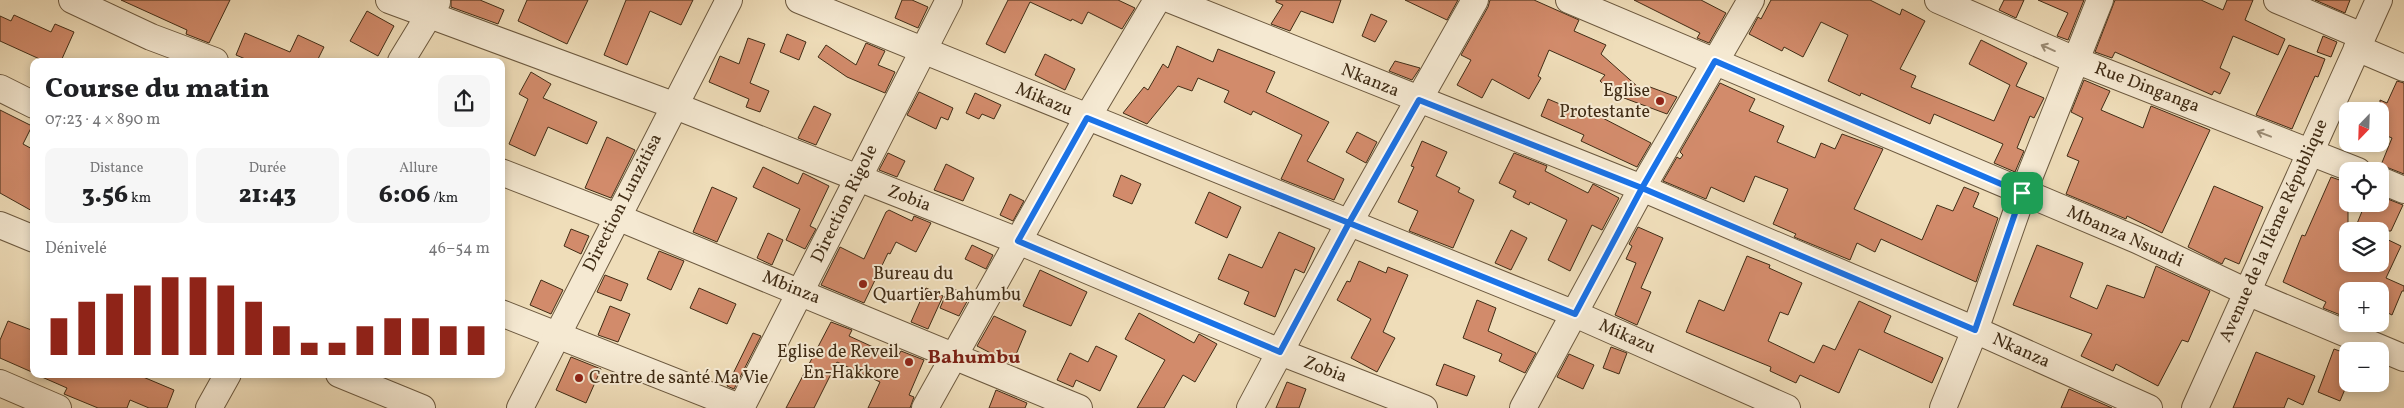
<!DOCTYPE html>
<html lang="fr">
<meta charset="utf-8">
<style>
:root{--surface:#fff;--page:#f6f6f6;--text:#202124;--muted:#757577;--accent:#8f2418}
body{margin:0;font-family:Vollkorn,serif;background:var(--page);color:var(--text);height:100vh;display:flex;flex-direction:column;font-size:19px;white-space:nowrap}
*{box-sizing:border-box;margin:0}
p{font-size:16px;color:var(--muted)}
.icon{flex:none;width:28px;height:28px;fill:none;stroke:currentColor;stroke-width:2;stroke-linecap:round;stroke-linejoin:round}
.map{position:relative;flex:1;overflow:hidden}
.details{position:absolute;left:30px;top:58px;width:475px;height:320px;display:flex;flex-direction:column;background:var(--surface);border-radius:10px;box-shadow:0 2px 8px #0003}
.details>*{flex:none}
.needle{width:32px;rotate:203deg}
.fabs{position:absolute;left:2339px;top:102px;display:grid;gap:10px}
.fabs a{display:grid;place-items:center;width:50px;height:50px;border-radius:10px;background:var(--surface);box-shadow:0 2px 8px #0003;font-size:25px}
.pin{position:absolute;display:grid;place-items:center;width:42px;height:42px;color:#fff;margin:-21px;border-radius:10px;box-shadow:0 2px 8px #0006}
.round{display:grid;place-items:center;flex:none;width:52px;height:52px;border-radius:10px;background:var(--page)}
.headline{display:flex;align-items:center;justify-content:space-between;height:85px;padding:0 15px}
h1{font-size:28px;font-weight:800;line-height:38px}
.metrics{display:grid;grid-template-columns:repeat(3,1fr);gap:8px;height:85px;padding:5px 15px}
.metrics div{display:grid;align-content:center;border-radius:10px;background:var(--page);text-align:center}
.metrics b{font-size:25px;font-weight:800}
.metrics small{font-size:14px;font-weight:400}
.metrics p{font-size:14px}
.chart{height:140px;padding:10px 15px}
.chart p{display:flex;justify-content:space-between}
.chart svg{width:100%;height:90px;margin-top:5px;stroke:var(--accent);stroke-width:6}
.map>svg:first-child{display:block}
.building{fill:#d28b6b;stroke:#412d16}
.lines{fill:none;stroke-linecap:round;stroke-linejoin:round}
.minor-casing{stroke:#6c593f;stroke-width:28}
.minor{stroke:#f5e9d2;stroke-width:26}
.oneway{stroke:#9b8b74}
.route-casing{stroke:#fff;stroke-width:10}
.route{stroke:#1a73e8;stroke-width:6}
.poi-dot{fill:#8f2418;stroke:#f5e9d2;stroke-width:2}
.labels{text-anchor:middle;dominant-baseline:central;stroke-width:4;stroke-linejoin:round;paint-order:stroke}
.street-label{font-size:18px;fill:#412d16;stroke:#f5e9d2}
.poi-label{font-size:18px;fill:#412d16;stroke:#f5e9d2;text-anchor:end}
.quarter-label{font-size:20px;font-weight:bold;fill:#7a1f14;stroke:#f5e9d2}
</style>
<div class="map">
<svg width="2404" height="408" viewBox="0 0 2404 408">
<rect width="100%" height="100%" fill="#efddb9"/>
<filter id="stains"><feTurbulence type="fractalNoise" baseFrequency=".004" numOctaves="4"/><feColorMatrix values="0 0 0 0 .2 0 0 0 0 .09 0 0 0 0 .02 0 0 0 .5 -.17"/></filter>
<radialGradient id="worn" r=".72"><stop offset=".6" stop-color="#630" stop-opacity="0"/><stop offset="1" stop-color="#630" stop-opacity=".3"/></radialGradient>
<g class="building">
<polygon points="121,0 230,0 209,43 186,34 187,30"/>
<polygon points="451,0 480,0 504,10 498,24 451,7"/>
<polygon points="527,0 588,0 567,44 518,21"/>
<polygon points="626,0 693,0 681,25 650,11 627,65 604,55"/>
<polygon points="902,0 912,0 928,7 918,28 895,18"/>
<polygon points="1008,0 1118,0 1135,8 1122,29 1088,12 1082,24 1072,19 1071,21 1030,2 1005,53 986,44"/>
<polygon points="1276,0 1341,0 1333,23 1301,11 1290,31 1271,24 1283,5 1276,2"/>
<polygon points="1405,0 1458,0 1447,20"/>
<polygon points="1490,0 1534,0 1579,20 1574,31 1606,45 1601,54 1647,95 1650,87 1677,97 1667,114 1616,95 1600,81 1605,75 1549,50 1538,76 1541,78 1529,99 1492,79 1482,98 1457,85 1471,60 1461,55 1488,7"/>
<polygon points="1634,0 1701,0 1726,13 1709,43 1697,38 1700,33"/>
<polygon points="1771,0 1870,0 1900,15 1902,9 1925,21 1900,69 1916,76 1911,87 1994,121 2010,85 1969,64 1981,40 2027,63 2016,86 2044,98 2034,118 2030,116 2017,148 2024,151 2015,172 1994,163 2003,144 1934,114 1930,124 1861,93 1860,96 1828,81 1848,35 1821,22 1803,57 1784,47 1782,51 1749,34 1758,17 1761,19"/>
<polygon points="2004,0 2024,0 2016,18 1999,10"/>
<polygon points="2038,0 2084,0 2068,40 2057,36 2068,13"/>
<polygon points="2115,0 2201,0 2223,10 2227,0 2253,0 2245,20 2285,39 2278,55 2233,36 2220,68 2230,73 2220,94 2214,91 2212,95 2115,52 2112,58 2095,52"/>
<polygon points="2315,0 2350,0 2345,13"/>
<polygon points="367,11 394,26 378,56 350,41"/>
<polygon points="1371,14 1387,21 1375,42 1362,36"/>
<polygon points="14,15 51,32 55,24 74,32 61,61 44,61 0,41 0,16 11,21"/>
<polygon points="245,33 290,52 298,35 324,47 317,61 250,61 236,55"/>
<polygon points="787,34 806,42 799,60 780,52"/>
<polygon points="2323,36 2337,42 2331,57 2317,52"/>
<polygon points="748,38 765,44 750,83 769,91 760,112 746,107 749,99 709,82 720,56 739,64"/>
<polygon points="866,43 885,51 878,65 895,72 885,93 847,77 818,57 826,45 856,65"/>
<polygon points="2289,45 2325,59 2318,77 2315,76 2292,129 2256,115"/>
<polygon points="1177,46 1213,62 1218,49 1275,72 1266,92 1329,122 1307,161 1344,179 1334,200 1281,179 1302,135 1253,111 1251,115 1224,102 1229,91 1198,78 1192,91 1178,86 1147,124 1123,113 1144,87 1148,90 1163,64 1168,68"/>
<polygon points="1045,54 1075,69 1065,90 1035,75"/>
<polygon points="1395,61 1420,68 1412,80 1389,71"/>
<polygon points="531,72 551,84 543,98 597,122 587,144 548,127 535,156 509,144 528,99 519,94"/>
<polygon points="2084,80 2110,91 2101,110 2143,128 2151,106 2210,130 2162,233 2127,216 2126,219 2066,194 2079,161 2067,156 2083,118 2071,112"/>
<polygon points="2397,81 2404,83 2404,174 2381,165 2392,138 2380,133 2380,100 2387,103"/>
<polygon points="1720,83 1755,99 1749,111 1784,126 1777,142 1815,158 1821,143 1835,149 1842,134 1883,149 1854,209 1922,240 1937,205 1953,211 1964,187 1979,193 1973,207 1998,218 1976,282 1881,239 1875,252 1857,243 1850,260 1794,237 1796,234 1773,224 1788,189 1755,176 1744,202 1711,187 1706,199 1663,181 1677,157 1680,159 1683,155 1680,152"/>
<polygon points="919,92 953,108 948,120 941,117 936,129 907,115"/>
<polygon points="975,93 1001,105 994,119 982,114 979,119 966,113"/>
<polygon points="1548,99 1593,118 1595,114 1651,143 1637,167 1581,141 1584,135 1541,116"/>
<polygon points="814,106 831,114 816,145 798,138"/>
<polygon points="0,110 32,126 23,144 34,150 34,212 0,193"/>
<polygon points="1357,132 1377,142 1366,163 1346,152"/>
<polygon points="607,137 635,150 611,198 585,188"/>
<polygon points="1422,141 1447,152 1436,176 1460,188 1458,192 1474,200 1453,248 1409,231 1418,211 1398,202 1414,167 1411,166"/>
<polygon points="888,153 905,161 897,177 879,170"/>
<polygon points="1514,153 1547,166 1545,171 1588,193 1593,184 1619,198 1602,230 1592,225 1570,271 1548,260 1567,220 1530,202 1529,205 1513,197 1516,191 1499,183"/>
<polygon points="946,164 974,178 963,201 934,190"/>
<polygon points="763,167 798,184 803,173 829,186 810,226 816,229 805,249 786,240 800,209 753,187"/>
<polygon points="1121,175 1141,184 1132,204 1113,196"/>
<polygon points="2331,177 2348,183 2348,264 2380,264 2380,236 2401,246 2386,278 2404,286 2404,291 2402,291 2392,315 2380,309 2380,291 2348,291 2348,305 2343,316 2323,308 2326,302 2283,282 2302,235 2305,236"/>
<polygon points="2214,186 2263,207 2239,264 2225,258 2222,264 2188,247"/>
<polygon points="712,187 737,198 717,242 693,232"/>
<polygon points="1209,192 1241,207 1227,238 1195,223"/>
<polygon points="1010,194 1024,201 1013,221 1000,215"/>
<polygon points="2380,196 2403,205 2391,231 2354,231 2365,204 2380,204"/>
<polygon points="889,210 912,221 914,216 931,223 916,252 896,242 890,254 888,253 864,303 821,285 840,247 864,259 886,212"/>
<polygon points="1638,227 1663,238 1641,288 1651,292 1637,325 1615,315 1636,263 1626,259 1632,246 1629,244"/>
<polygon points="571,229 589,236 581,254 564,246"/>
<polygon points="1511,230 1527,238 1511,270 1495,263"/>
<polygon points="1279,232 1315,248 1304,273 1295,269 1275,317 1244,304 1249,292 1218,279 1229,254 1262,268"/>
<polygon points="768,233 783,240 772,265 757,258"/>
<polygon points="972,245 993,255 986,269 965,259"/>
<polygon points="2037,245 2083,263 2070,297 2097,309 2107,285 2144,298 2156,266 2210,291 2188,342 2182,340 2158,386 2116,364 2113,371 2081,356 2092,334 2013,305"/>
<polygon points="659,251 684,261 671,290 647,279"/>
<polygon points="1747,256 1770,265 1769,268 1802,283 1788,315 1780,312 1768,341 1814,363 1823,345 1835,350 1859,301 1891,316 1884,332 1943,358 1932,383 1859,349 1839,393 1800,375 1796,383 1770,371 1771,367 1686,332 1699,300 1724,311"/>
<polygon points="1359,261 1386,273 1388,267 1408,275 1383,332 1395,338 1377,372 1351,358 1371,319 1337,300 1347,281 1350,282"/>
<polygon points="1040,270 1087,292 1071,326 1023,306"/>
<polygon points="605,275 628,284 621,301 597,292"/>
<polygon points="541,280 563,290 551,314 530,305"/>
<polygon points="949,287 970,296 959,316 940,308"/>
<polygon points="699,288 736,304 727,324 690,308"/>
<polygon points="926,288 943,296 928,329 911,322"/>
<polygon points="1477,300 1496,308 1488,331 1536,353 1525,373 1499,361 1502,354 1463,338"/>
<polygon points="610,306 630,314 618,342 598,335"/>
<polygon points="1139,313 1194,343 1199,334 1217,344 1195,382 1183,375 1164,408 1137,408 1165,360 1125,339"/>
<polygon points="994,316 1026,331 1012,364 977,346"/>
<polygon points="8,321 34,331 34,373 0,358 0,340"/>
<polygon points="831,322 852,330 849,336 897,358 901,351 924,360 909,395 914,397 910,408 868,408 880,382 837,362 814,408 786,408"/>
<polygon points="753,333 761,336 734,389 727,386"/>
<polygon points="1096,346 1117,356 1100,391 1076,380 1073,387 1057,380 1070,353 1088,362"/>
<polygon points="1611,347 1627,353 1619,374 1603,368"/>
<polygon points="2334,349 2348,354 2348,382 2340,401 2318,392"/>
<polygon points="2256,352 2315,376 2303,405 2288,398 2284,408 2233,408"/>
<polygon points="1569,354 1594,365 1583,389 1557,377"/>
<polygon points="571,357 601,369 586,403 556,390"/>
<polygon points="1444,364 1475,376 1467,396 1436,385"/>
<polygon points="35,374 136,374 174,390 167,408 149,408 130,400 127,408 98,408 64,394 67,388"/>
<polygon points="1287,382 1306,389 1299,408 1276,408"/>
<polygon points="2069,389 2112,408 2061,408"/>
<polygon points="996,390 1027,403 1025,408 989,408"/>
</g>
<g class="lines">
<defs>
<g id="minor">
<polyline points="72,0 151,37 215,61"/>
<polyline points="389,0 673,105 1018,241 1280,352 1424,408"/>
<polyline points="799,0 1575,314 1787,408"/>
<polyline points="1171,0 1642,188 1975,330 2149,408"/>
<polyline points="1569,0 2137,240 2247,292 2404,358"/>
<polyline points="1938,0 2075,60 2358,171"/>
<polyline points="2277,0 2362,36"/>
<polyline points="2357,48 2404,68"/>
<polyline points="401,61 437,2"/>
<polyline points="0,88 34,105"/>
<polyline points="501,172 617,217 1079,408"/>
<polyline points="2380,180 2404,190"/>
<polyline points="0,225 34,239"/>
<polyline points="501,313 742,408"/>
<polyline points="339,374 422,408"/>
<polyline points="0,383 58,408"/>
<polyline points="209,408 228,374"/>
<polyline points="520,408 729,0"/>
<polyline points="741,408 949,0"/>
<polyline points="925,408 1087,118 1157,0"/>
<polyline points="1250,408 1349,223 1475,0"/>
<polyline points="1523,408 1642,188 1751,0"/>
<polyline points="1943,408 1975,330 2023,193 2100,0"/>
<polyline points="2195,408 2379,0"/>
</g>
</defs>
<use href="#minor" class="minor-casing"/>
<use href="#minor" class="minor"/>
</g>
<defs><path id="oneway-shaft" d="M-6 0H5M1.5-3L5.5 0L1.5 3" fill="none" stroke-width="1.6" stroke-linecap="round" stroke-linejoin="round" transform="scale(1.25)"/></defs>
<g class="oneway">
<use href="#oneway-shaft" transform="translate(2048 48) rotate(-156)"/>
<use href="#oneway-shaft" transform="translate(2264 134) rotate(-159)"/>
</g>
<g class="lines">
<defs>
<polyline id="route" points="2022,193 1715,61 1642,188 1419,100 1349,223 1087,118 1018,241 1280,352 1349,223 1575,314 1642,188 1975,330 2022,193"/>
</defs>
<use href="#route" class="route-casing"/>
<use href="#route" class="route"/>
</g>
<g class="poi-dot">
<circle cx="1660" cy="101" r="5"/>
<circle cx="863" cy="284" r="5"/>
<circle cx="909" cy="362" r="5"/>
<circle cx="579" cy="378" r="5"/>
</g>
<g class="labels">
<g class="street-label">
<text transform="translate(1370 81) rotate(22)">Nkanza</text>
<text transform="translate(2147 88) rotate(21)">Rue Dinganga</text>
<text transform="translate(1044 100) rotate(23)">Mikazu</text>
<text transform="translate(909 199) rotate(21)">Zobia</text>
<text transform="translate(623 203) rotate(-63)">Direction Lunzitisa</text>
<text transform="translate(845 204) rotate(-64)">Direction Rigole</text>
<text transform="translate(2274 231) rotate(-66)">Avenue de la IIème République</text>
<text transform="translate(2125 237) rotate(24)">Mbanza Nsundi</text>
<text transform="translate(791 288) rotate(22)">Mbinza</text>
<text transform="translate(1627 337) rotate(24)">Mikazu</text>
<text transform="translate(2021 351) rotate(24)">Nkanza</text>
<text transform="translate(1325 370) rotate(21)">Zobia</text>
</g>
<g class="poi-label">
<text x="1650" y="91">Eglise<tspan x="1650" dy="21">Protestante</tspan></text>
<text x="873" y="274" text-anchor="start">Bureau du<tspan x="873" dy="21">Quartier Bahumbu</tspan></text>
<text x="899" y="352">Eglise de Reveil<tspan x="899" dy="21">En-Hakkore</tspan></text>
<text x="589" y="378" text-anchor="start">Centre de santé Ma Vie</text>
</g>
<g class="quarter-label">
<text x="974" y="358">Bahumbu</text>
</g>
</g>
<rect width="100%" height="100%" filter="url(#stains)"/>
<rect width="100%" height="100%" fill="url(#worn)"/>
</svg>
<div class="fabs">
<a><svg class="needle" viewBox="-14 -14 28 28"><path d="M0-13l5 13h-10z" fill="#e53935"/><path d="M0 13l5-13h-10z" fill="#757577"/></svg></a>
<a><svg class="icon" aria-label="locate" viewBox="0 0 24 24"><circle cx="12" cy="12" r="6"/><path d="M12 2v4M12 18v4M2 12h4M18 12h4"/></svg></a>
<a><svg class="icon" aria-label="layers" viewBox="0 0 24 24"><path d="M12 4l9 5-9 5-9-5zM3 14l9 5 9-5"/></svg></a>
<a>+</a>
<a>−</a>
</div>
<div class="pin" style="left:2022px;top:193px;background:#1e9e55"><svg class="icon" aria-label="arrive" viewBox="0 0 24 24"><path d="M6 21V4h12l-3 4 3 4H6"/></svg></div>
<section class="details">
<div class="headline"><div><h1>Course du matin</h1><p>07:23 · 4 × 890 m</p></div><a class="round"><svg class="icon" aria-label="share" viewBox="0 0 24 24"><path d="M12 15V3M7 8l5-5 5 5M5 13v7h14v-7"/></svg></a></div>
<div class="metrics">
<div><p>Distance</p><b>3.56<small> km</small></b></div>
<div><p>Durée</p><b>21:43</b></div>
<div><p>Allure</p><b>6:06<small> /km</small></b></div>
</div>
<div class="chart"><p><span>Dénivelé</span>46–54 m</p>
<svg viewBox="0 0 160 44" preserveAspectRatio="none"><path d="M5 44V26M15 44V18M25 44V14M35 44V10M45 44V6M55 44V6M65 44V10M75 44V18M85 44V30M95 44V38M105 44V38M115 44V30M125 44V26M135 44V26M145 44V30M155 44V30"/></svg>
</div>
</section>
</div>
